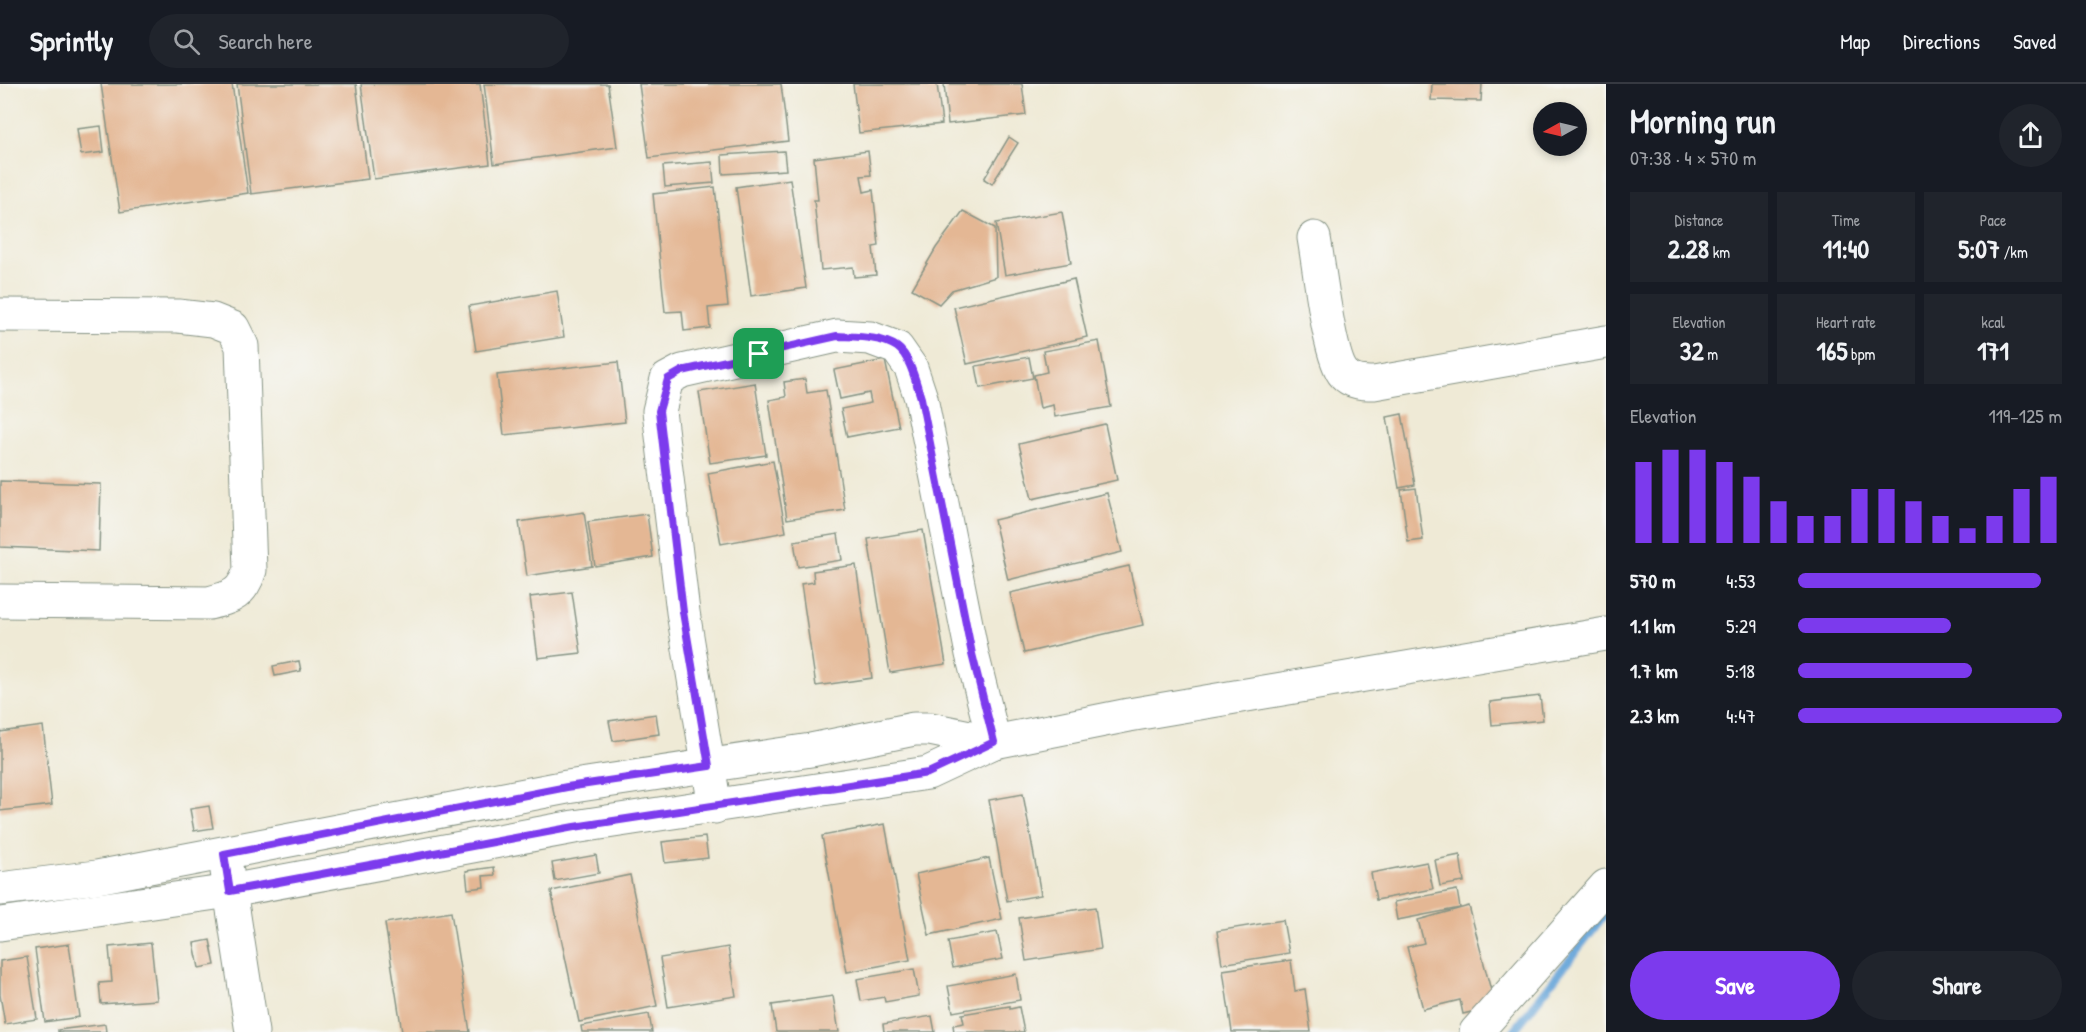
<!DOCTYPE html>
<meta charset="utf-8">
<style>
:root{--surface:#171b24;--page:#20242c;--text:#f1f3f6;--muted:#9ea1a6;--line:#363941;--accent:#7c3aed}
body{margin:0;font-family:"Patrick Hand",sans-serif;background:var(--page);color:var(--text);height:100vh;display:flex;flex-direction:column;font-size:22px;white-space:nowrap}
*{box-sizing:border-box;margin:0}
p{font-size:20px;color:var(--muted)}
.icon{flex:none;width:33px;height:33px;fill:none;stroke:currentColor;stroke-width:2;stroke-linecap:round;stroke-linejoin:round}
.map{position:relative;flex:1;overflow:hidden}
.side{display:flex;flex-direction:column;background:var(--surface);width:480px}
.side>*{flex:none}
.needle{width:39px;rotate:262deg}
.tools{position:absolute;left:1533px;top:18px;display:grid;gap:12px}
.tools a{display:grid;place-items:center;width:54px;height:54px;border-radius:50%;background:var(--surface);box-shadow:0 3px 9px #0003;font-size:30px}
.pin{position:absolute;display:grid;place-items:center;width:51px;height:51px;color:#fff;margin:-26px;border-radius:12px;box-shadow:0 3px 9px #0006}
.round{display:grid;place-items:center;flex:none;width:63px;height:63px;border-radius:32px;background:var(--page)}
.overview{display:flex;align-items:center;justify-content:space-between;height:102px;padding:0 24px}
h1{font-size:33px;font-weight:800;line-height:45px}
.metrics{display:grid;grid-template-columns:repeat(3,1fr);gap:9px;height:102px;padding:6px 24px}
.metrics div{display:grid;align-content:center;border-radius:0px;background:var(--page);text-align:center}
.metrics b{font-size:26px;font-weight:800}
.metrics small{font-size:16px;font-weight:400}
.metrics p{font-size:16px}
.chart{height:168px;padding:12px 24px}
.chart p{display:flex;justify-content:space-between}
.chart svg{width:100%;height:108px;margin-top:6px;stroke:var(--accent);stroke-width:6}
.cta{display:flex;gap:12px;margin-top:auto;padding:12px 24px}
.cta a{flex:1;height:69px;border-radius:36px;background:var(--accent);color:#fff;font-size:24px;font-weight:800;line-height:69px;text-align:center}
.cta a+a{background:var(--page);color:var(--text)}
ul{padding:0 24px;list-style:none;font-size:20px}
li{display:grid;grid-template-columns:96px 72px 1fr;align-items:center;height:45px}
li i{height:15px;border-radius:8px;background:var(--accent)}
header{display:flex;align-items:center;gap:36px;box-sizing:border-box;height:84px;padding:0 30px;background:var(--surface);border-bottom:2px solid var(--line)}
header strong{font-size:28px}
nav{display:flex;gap:33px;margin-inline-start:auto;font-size:21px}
.search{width:420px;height:54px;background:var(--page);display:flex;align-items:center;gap:15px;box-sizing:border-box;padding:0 21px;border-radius:33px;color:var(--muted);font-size:22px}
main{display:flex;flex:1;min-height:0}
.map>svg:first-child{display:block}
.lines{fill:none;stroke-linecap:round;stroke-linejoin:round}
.stream{stroke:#66a5d9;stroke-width:8}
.building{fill:#e4b794}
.minor-casing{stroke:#879485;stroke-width:35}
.minor{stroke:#fff;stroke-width:33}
.route-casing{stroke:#fff;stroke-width:12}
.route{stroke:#7c3aed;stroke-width:8}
</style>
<header>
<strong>Sprintly</strong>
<div class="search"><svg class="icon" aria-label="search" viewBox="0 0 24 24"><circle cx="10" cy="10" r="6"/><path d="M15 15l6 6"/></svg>Search here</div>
<nav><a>Map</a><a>Directions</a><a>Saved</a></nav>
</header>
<main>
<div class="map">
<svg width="1606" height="948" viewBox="0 0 1606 948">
<rect width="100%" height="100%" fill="#f6f6f2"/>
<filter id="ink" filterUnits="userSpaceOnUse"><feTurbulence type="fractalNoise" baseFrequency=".0167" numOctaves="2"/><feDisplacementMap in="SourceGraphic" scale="12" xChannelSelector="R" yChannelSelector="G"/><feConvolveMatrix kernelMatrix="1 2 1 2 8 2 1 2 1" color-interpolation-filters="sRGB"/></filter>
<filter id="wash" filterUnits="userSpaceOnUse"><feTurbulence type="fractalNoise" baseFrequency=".008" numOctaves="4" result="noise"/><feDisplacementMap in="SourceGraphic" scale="24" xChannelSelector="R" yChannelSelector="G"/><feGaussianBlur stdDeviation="1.35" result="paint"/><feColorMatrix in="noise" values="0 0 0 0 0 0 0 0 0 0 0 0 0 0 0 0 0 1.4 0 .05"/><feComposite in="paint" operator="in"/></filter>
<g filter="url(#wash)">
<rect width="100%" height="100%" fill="#efead6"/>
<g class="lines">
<polyline class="stream" points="1513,948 1606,829"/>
</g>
<g id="blocks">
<g class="building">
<polygon points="101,0 232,0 248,109 120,128"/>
<polygon points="237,0 356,0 368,95 251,110"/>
<polygon points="361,0 480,0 490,80 374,95"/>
<polygon points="484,0 608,0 617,63 494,80"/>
<polygon points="639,0 781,0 788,57 649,74"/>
<polygon points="853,0 937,0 942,40 859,49"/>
<polygon points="944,0 1022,0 1026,31 948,40"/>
<polygon points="1432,0 1482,0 1481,17 1431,16"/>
<polygon points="101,42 104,68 81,71 77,45"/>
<polygon points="1009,53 1018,59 992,100 984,95"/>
<polygon points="784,67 786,86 723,90 722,71"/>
<polygon points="868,67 871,91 861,92 864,108 873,106 879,162 873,163 876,191 854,193 853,183 821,186 814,116 818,116 814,74"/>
<polygon points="712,78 714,99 665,103 663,82"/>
<polygon points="790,95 806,204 751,212 736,103"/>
<polygon points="715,103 728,222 708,224 710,244 684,247 682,227 665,228 653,110"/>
<polygon points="963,127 995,144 996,193 952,206 939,220 912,205 936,164"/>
<polygon points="1062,128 1071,179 1005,191 996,139"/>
<polygon points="1074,195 1087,253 967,280 954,223"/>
<polygon points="557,207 564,253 476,267 469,222"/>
<polygon points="1099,257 1111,323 1055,333 1053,321 1040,324 1034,291 1047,288 1043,267"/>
<polygon points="1029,273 1033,294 980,304 976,282"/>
<polygon points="885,276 899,343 847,353 841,325 871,319 869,309 840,315 834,286"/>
<polygon points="618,278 625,338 504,351 497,291"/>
<polygon points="805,295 807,309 826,306 845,426 787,435 769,316 786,313 784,298"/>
<polygon points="755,299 766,371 710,379 699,308"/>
<polygon points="1402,330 1415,401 1399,404 1387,333"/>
<polygon points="1105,340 1117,396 1032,415 1019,360"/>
<polygon points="773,377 786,448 721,460 708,389"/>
<polygon points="0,397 101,400 99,467 0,463"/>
<polygon points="1416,404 1423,456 1408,458 1401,406"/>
<polygon points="1107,409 1122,468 1008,496 994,436"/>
<polygon points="584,428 592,482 527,492 519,438"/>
<polygon points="647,430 653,473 595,482 588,438"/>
<polygon points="923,446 946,580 890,589 868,455"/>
<polygon points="838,450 842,476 798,483 794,457"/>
<polygon points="856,481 872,594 816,602 801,500 814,498 813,487"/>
<polygon points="1129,482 1143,541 1024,569 1010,509"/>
<polygon points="572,508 581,569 538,574 530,513"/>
<polygon points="299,577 301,587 275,592 273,582"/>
<polygon points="1540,612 1543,636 1492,641 1490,618"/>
<polygon points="656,630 659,650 613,657 609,637"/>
<polygon points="43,642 52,721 0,727 0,648"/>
<polygon points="1023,710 1041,811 1007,817 989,716"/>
<polygon points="209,722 213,744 194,747 190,725"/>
<polygon points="885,740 910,876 847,888 822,752"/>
<polygon points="705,753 708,774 665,779 662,758"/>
<polygon points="596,771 599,789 555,797 552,779"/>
<polygon points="1460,771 1464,798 1440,802 1435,776"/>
<polygon points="989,774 1002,835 929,851 916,790"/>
<polygon points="1427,778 1433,805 1376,816 1371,789"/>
<polygon points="494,783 495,791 483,792 484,803 468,805 466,787"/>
<polygon points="630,791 657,922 579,938 551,807"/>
<polygon points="1457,806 1460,824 1397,836 1394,818"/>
<polygon points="1469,822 1495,922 1463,930 1460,916 1423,925 1407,863 1424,859 1418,836"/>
<polygon points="1095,823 1101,865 1026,877 1019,834"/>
<polygon points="451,828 470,948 402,948 385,839"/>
<polygon points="1283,836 1289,869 1222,880 1217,847"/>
<polygon points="997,848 1003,875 953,884 948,857"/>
<polygon points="210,856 215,881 199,884 194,859"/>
<polygon points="151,859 157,916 101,920 99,899 112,898 109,863"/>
<polygon points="69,860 79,933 45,938 35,865"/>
<polygon points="728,863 736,912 668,923 660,874"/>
<polygon points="27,873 37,935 5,940 0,911 0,877"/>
<polygon points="1291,876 1295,907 1305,905 1311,948 1232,948 1223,886"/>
<polygon points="914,885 919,912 885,918 884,913 861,917 857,895"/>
<polygon points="1016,890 1020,916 953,928 948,902"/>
<polygon points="833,912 839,948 776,948 772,921"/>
<polygon points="1010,922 1010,925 1019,923 1024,948 954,948 953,941 964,939 962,930"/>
<polygon points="649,930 652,948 582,948 581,942"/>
<polygon points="932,932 935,948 884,948 883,940"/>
<polygon points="105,940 106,948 58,948 58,946"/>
</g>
</g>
</g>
<g filter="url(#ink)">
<use href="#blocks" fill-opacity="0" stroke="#879485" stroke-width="1.5"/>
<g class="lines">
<defs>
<g id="minor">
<path d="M1314,154C1319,181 1329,274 1344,290C1352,299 1363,299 1374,299L1606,258"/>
<path d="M0,231L178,232L213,236L233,244L242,262L250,486C242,510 233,513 209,519L0,517"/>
<polyline points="715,723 683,528 659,327 667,295 682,287 837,252 870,254 897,264 911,284 921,314 972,570 994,658"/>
<polyline points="227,787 252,948"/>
<polyline points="0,805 97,793 567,703 811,666 914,645 930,645 994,658"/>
<polyline points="0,840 230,807 574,743 928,689 994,658 1129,631 1606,550"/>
<polyline points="1476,948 1606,802"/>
</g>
</defs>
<use href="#minor" class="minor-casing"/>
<use href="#minor" class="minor"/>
</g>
</g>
<g class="lines" filter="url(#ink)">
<defs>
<path id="route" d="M837,252C855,253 881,252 897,263C910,272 916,299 921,314L972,570L994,658L928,689L574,743L230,807L224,770L567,703L709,682L683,528L659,327L668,295L682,287Z"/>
</defs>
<use href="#route" class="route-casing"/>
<use href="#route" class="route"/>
</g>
</svg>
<div class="tools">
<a><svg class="needle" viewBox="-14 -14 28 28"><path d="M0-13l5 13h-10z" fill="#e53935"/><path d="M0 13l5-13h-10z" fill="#9ea1a6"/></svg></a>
</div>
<div class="pin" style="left:759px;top:270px;background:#1e9e55"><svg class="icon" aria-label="arrive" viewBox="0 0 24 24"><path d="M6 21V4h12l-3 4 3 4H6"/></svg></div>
</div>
<section class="side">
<div class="overview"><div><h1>Morning run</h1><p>07:38 · 4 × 570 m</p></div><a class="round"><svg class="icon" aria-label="share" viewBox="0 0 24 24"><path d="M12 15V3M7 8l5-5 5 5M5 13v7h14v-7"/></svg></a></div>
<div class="metrics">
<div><p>Distance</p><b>2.28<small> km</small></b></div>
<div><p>Time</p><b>11:40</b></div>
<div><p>Pace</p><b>5:07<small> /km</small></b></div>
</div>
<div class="metrics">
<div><p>Elevation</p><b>32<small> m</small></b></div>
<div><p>Heart rate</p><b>165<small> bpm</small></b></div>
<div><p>kcal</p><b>171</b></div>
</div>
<div class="chart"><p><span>Elevation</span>119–125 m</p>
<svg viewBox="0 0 160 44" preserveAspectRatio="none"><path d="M5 44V11M15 44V6M25 44V6M35 44V11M45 44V17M55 44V27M65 44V33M75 44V33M85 44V22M95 44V22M105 44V27M115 44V33M125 44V38M135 44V33M145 44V22M155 44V17"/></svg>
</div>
<ul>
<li><b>570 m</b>4:53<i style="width:92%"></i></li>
<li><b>1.1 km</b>5:29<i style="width:58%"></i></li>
<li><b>1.7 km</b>5:18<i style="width:66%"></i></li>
<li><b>2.3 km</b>4:47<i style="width:100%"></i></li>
</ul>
<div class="cta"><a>Save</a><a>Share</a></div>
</section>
</main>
